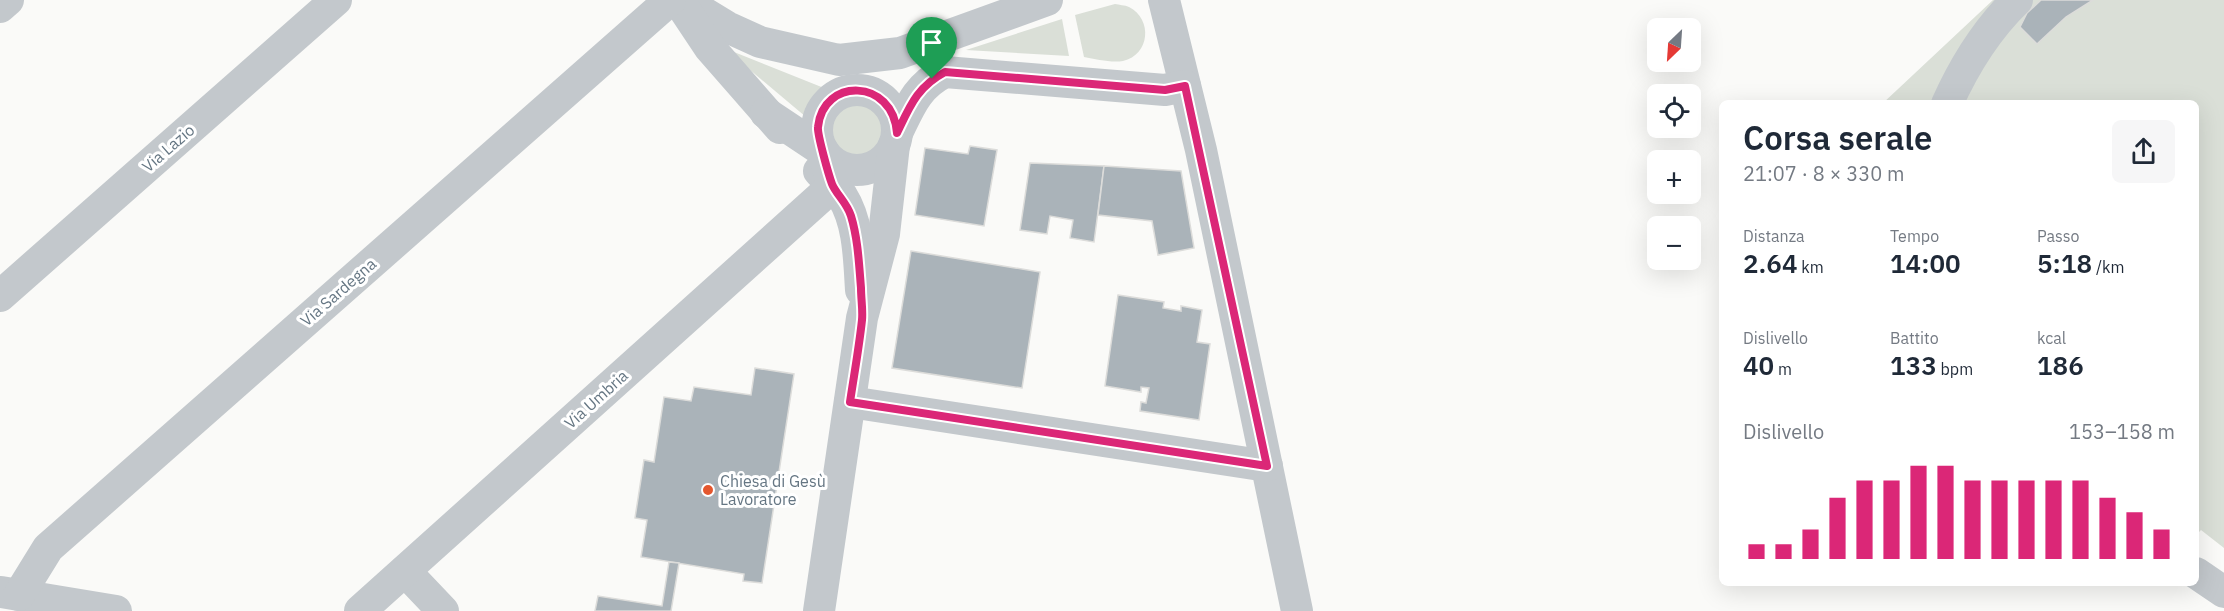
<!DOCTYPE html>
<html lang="it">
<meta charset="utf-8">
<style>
:root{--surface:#fff;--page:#f6f6f7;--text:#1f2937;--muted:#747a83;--accent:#db2777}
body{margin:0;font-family:"IBM Plex Sans",sans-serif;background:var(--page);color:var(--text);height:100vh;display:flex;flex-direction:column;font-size:22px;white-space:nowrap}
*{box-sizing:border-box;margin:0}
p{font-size:20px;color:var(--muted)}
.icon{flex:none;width:33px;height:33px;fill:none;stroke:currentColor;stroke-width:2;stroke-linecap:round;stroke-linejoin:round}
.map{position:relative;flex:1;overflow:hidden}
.sheet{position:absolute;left:1719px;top:100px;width:480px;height:486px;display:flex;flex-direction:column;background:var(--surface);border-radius:9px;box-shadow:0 6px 24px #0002}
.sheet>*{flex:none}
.needle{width:39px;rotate:205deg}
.controls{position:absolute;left:1647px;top:18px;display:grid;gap:12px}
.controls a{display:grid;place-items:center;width:54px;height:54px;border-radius:9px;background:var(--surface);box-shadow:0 6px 24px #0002;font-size:30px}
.pin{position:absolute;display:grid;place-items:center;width:51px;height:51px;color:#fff;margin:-62px -26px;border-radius:50% 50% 50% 0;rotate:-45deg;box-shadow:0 0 6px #0007}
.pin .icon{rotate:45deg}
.round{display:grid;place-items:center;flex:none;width:63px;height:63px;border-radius:9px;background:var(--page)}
.summary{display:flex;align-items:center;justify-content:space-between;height:102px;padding:0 24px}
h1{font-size:33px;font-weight:600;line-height:45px}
.figures{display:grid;grid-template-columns:repeat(3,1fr);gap:9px;height:102px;padding:6px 24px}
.figures div{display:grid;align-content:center}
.figures b{font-size:26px;font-weight:600}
.figures small{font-size:16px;font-weight:400}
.figures p{font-size:16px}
.chart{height:168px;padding:12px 24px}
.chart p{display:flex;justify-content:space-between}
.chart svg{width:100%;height:108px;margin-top:6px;stroke:var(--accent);stroke-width:6}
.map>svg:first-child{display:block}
.green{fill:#dadfd7}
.building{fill:#aab3b9;stroke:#dcdcda;stroke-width:1.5}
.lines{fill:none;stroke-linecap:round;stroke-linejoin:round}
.minor{stroke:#c3c8cc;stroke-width:32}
.route-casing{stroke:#fff;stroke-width:12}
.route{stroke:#db2777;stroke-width:8}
.poi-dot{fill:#e4572e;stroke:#fff;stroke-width:2}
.labels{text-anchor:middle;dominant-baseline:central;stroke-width:6;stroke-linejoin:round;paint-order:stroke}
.street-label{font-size:16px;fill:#657683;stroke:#fff}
.poi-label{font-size:16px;fill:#657683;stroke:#fff;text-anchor:start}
</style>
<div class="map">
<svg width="2224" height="611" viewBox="0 0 2224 611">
<rect width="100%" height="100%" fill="#fafaf8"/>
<g class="green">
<polygon points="1993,0 2224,0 2224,548 2201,530 2196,535 2196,104 1882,104"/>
<path d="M1115,4C1119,5 1125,5 1129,7C1153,19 1150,55 1123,61C1111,63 1096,59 1084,57L1075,15Z"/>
<polygon points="1062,19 1069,56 966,50"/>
<polygon points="724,48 824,88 810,106 806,117"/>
<circle cx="858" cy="128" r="29"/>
</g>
<g class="building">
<polygon points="2041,0 2093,0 2066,17 2037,44 2020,27 2027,13"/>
<polygon points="970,146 997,150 984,226 915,215 925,148 968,154"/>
<polygon points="1030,163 1104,166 1094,242 1070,238 1073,220 1050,216 1047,234 1020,230"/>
<polygon points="1104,166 1181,171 1194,248 1158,255 1152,221 1098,215"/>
<polygon points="911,251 1040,272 1022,388 892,368"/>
<polygon points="1118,295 1164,302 1163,308 1181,311 1181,306 1202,310 1197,342 1210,344 1199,420 1140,411 1141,402 1146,403 1149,388 1141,387 1141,392 1105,386"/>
<polygon points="755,368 794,374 762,583 743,581 744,574 641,557 647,520 635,518 644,460 654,462 664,397 691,401 694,387 751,395"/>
<polygon points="669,562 679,563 671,611 595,611 598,596 662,606"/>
</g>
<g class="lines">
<g class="minor">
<polyline points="683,0 727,27 760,42 839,60 900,53 1047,0"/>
<polyline points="1164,0 1201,150 1297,611"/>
<polyline points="680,3 710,48 780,128"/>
<polyline points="0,7 8,0"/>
<circle cx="857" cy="130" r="40"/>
<path d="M1947,104C1964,66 1987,29 2017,0"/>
<path d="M897,133C910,106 917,86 945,72L1165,90L1185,86"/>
<path d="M819,171C826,179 836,187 842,196C859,223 859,259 861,290"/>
<polyline points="0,296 336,0"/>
<polyline points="850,402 1267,466"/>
<polyline points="405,571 443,611"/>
<polyline points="2196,573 2224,592"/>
<polyline points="1,592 116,611"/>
<polyline points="19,595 48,548 670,0"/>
<polyline points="360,611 833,186 823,151 766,113"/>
<polyline points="819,611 862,318 884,234 894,145"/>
</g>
</g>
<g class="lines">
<defs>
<path id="route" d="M945,72L1165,90L1185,86L1267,466L850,402C854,375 859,348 862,320C863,310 861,299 861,288C859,264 858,239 851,216C847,203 836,194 832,184C829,176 817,134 818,127C823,77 893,78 897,133C910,106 917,87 945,72Z"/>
</defs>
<use href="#route" class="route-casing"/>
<use href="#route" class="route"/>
</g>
<circle class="poi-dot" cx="708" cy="490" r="6"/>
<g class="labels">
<g class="street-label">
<text transform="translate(168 148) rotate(-41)">Via Lazio</text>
<text transform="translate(338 292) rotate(-41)">Via Sardegna</text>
<text transform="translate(596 399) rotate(-42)">Via Umbria</text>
</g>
<g class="poi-label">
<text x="720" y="481">Chiesa di Gesù<tspan x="720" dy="18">Lavoratore</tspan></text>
</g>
</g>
</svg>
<div class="controls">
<a><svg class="needle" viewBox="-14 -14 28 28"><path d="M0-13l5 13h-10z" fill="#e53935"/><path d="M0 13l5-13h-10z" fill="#747a83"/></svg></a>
<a><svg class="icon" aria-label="locate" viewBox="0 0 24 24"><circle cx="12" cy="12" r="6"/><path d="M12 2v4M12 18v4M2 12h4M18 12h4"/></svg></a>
<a>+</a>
<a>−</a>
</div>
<div class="pin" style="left:932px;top:79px;background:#1e9e55"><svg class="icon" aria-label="arrive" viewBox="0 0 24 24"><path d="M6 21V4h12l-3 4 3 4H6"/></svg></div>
<section class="sheet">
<div class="summary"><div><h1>Corsa serale</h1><p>21:07 · 8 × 330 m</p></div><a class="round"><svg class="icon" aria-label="share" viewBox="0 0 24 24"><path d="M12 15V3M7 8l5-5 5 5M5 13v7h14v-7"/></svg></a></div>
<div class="figures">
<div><p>Distanza</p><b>2.64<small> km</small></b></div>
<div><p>Tempo</p><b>14:00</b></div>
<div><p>Passo</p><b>5:18<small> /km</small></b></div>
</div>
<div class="figures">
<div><p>Dislivello</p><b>40<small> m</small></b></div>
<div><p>Battito</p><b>133<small> bpm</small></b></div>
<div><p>kcal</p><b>186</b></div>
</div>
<div class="chart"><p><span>Dislivello</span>153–158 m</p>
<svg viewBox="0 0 160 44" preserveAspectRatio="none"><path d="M5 44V38M15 44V38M25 44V32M35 44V19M45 44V12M55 44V12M65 44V6M75 44V6M85 44V12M95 44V12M105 44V12M115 44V12M125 44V12M135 44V19M145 44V25M155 44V32"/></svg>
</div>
</section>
</div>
